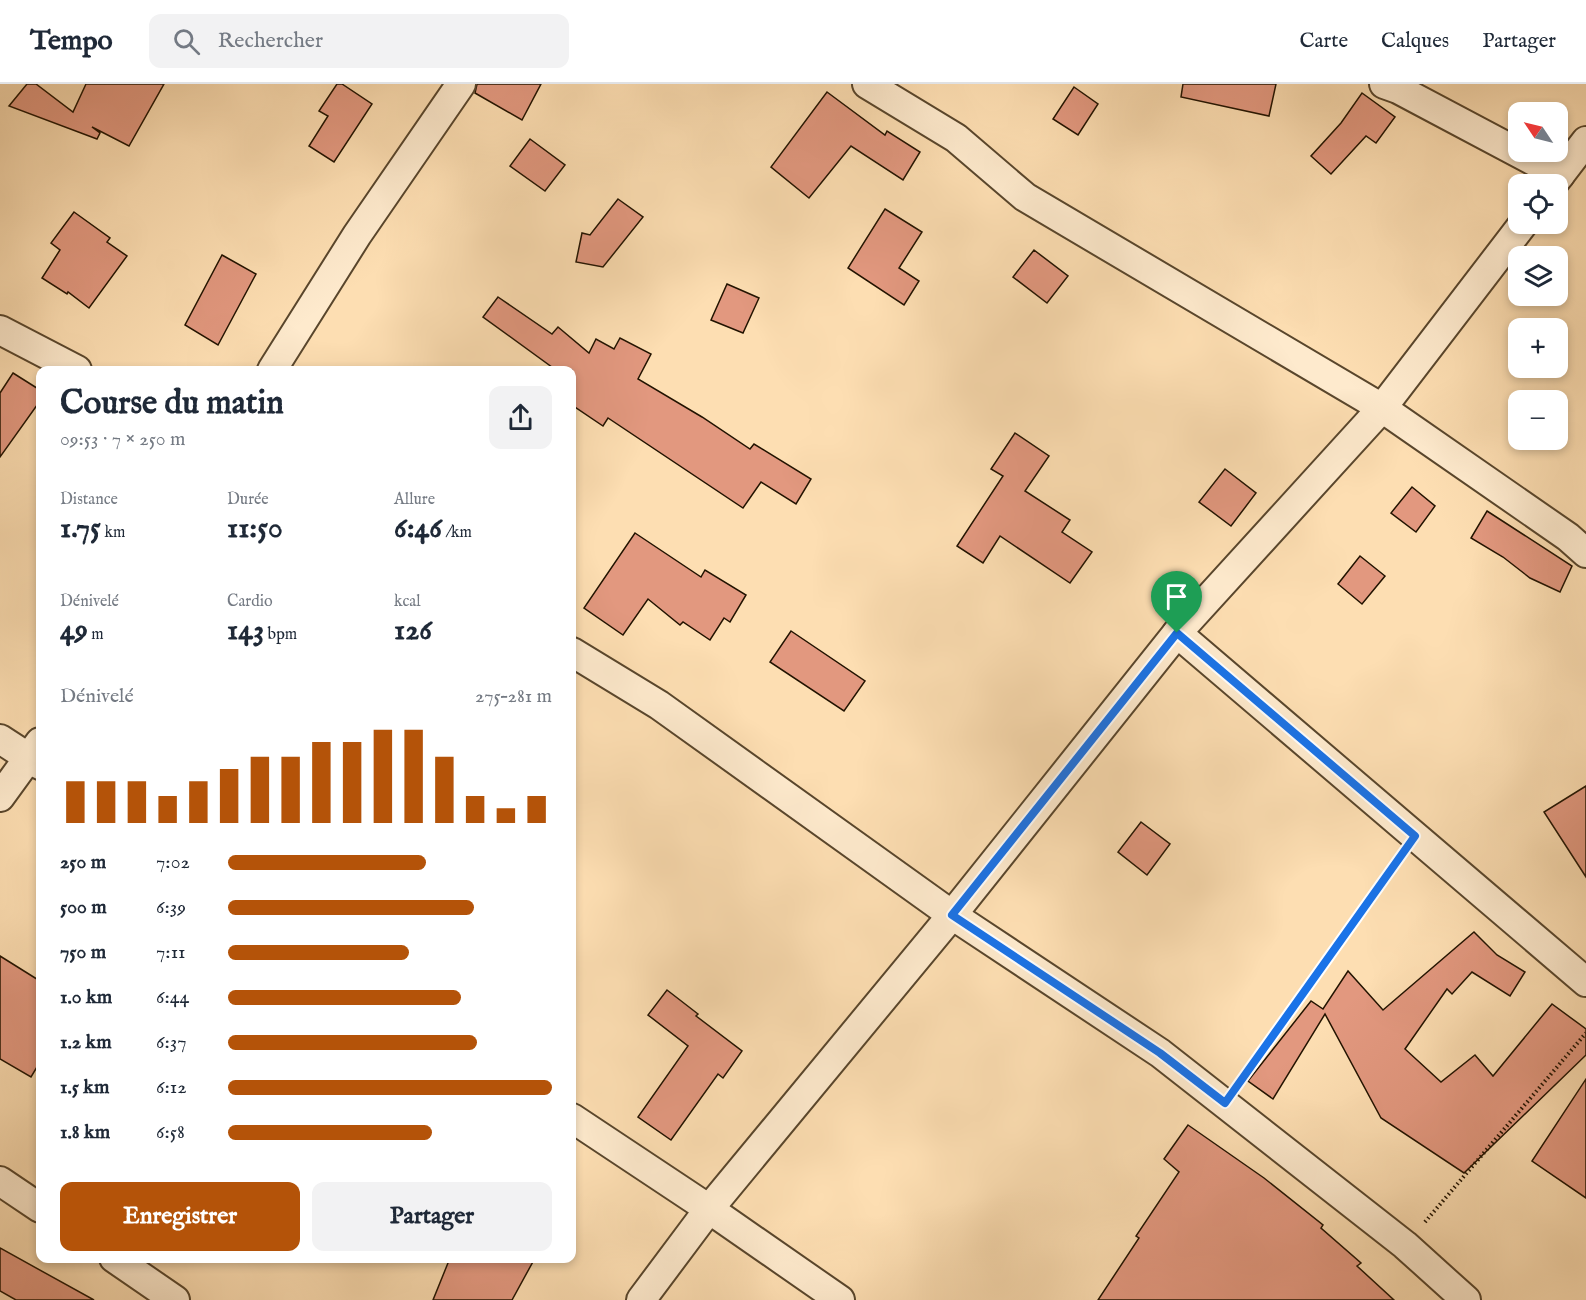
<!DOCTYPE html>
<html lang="fr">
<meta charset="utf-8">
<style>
:root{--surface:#fff;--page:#f2f2f3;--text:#1f2937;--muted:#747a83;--line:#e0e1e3;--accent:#b45309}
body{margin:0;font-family:"IM FELL English",serif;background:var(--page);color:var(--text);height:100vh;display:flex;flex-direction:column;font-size:22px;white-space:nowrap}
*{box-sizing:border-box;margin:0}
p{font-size:20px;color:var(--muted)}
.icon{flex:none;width:33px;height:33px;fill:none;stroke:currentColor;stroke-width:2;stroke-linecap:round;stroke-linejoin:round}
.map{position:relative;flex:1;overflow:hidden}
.details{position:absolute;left:36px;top:282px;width:540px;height:897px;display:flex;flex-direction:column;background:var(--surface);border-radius:12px;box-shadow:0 3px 9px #0003}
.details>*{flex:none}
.needle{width:39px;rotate:305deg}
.fabs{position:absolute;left:1508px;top:18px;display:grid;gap:12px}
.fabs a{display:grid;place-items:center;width:60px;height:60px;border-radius:12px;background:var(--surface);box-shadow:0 3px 9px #0003;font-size:30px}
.pin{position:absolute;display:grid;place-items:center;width:51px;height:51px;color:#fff;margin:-62px -26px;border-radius:50% 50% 50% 0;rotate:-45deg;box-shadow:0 0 6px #0007}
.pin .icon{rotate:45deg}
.round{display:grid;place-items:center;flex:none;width:63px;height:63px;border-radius:12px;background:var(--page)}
.summary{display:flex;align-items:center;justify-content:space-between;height:102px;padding:0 24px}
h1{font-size:33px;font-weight:700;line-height:45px}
.stats{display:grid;grid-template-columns:repeat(3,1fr);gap:9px;height:102px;padding:6px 24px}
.stats div{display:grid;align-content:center}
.stats b{font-size:30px;font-weight:700}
.stats small{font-size:16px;font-weight:400}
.stats p{font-size:16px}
.chart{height:168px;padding:12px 24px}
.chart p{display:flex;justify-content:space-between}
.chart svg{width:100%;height:108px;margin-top:6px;stroke:var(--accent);stroke-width:6}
.action{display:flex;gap:12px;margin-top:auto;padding:12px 24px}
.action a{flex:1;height:69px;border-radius:12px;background:var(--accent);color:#fff;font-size:24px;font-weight:700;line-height:69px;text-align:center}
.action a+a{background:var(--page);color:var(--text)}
ul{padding:0 24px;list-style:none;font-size:20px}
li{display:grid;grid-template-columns:96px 72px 1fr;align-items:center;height:45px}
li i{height:15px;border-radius:8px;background:var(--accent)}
header{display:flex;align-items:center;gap:36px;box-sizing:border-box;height:84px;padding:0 30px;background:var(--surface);border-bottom:2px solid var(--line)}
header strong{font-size:28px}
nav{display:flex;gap:33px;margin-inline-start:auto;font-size:21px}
.search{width:420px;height:54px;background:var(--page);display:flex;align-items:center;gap:15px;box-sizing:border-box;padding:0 21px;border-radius:12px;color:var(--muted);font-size:22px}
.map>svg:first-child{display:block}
.building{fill:#e2987f;stroke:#221300;stroke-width:1.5}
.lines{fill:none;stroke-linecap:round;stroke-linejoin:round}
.street-casing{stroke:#59462c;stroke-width:32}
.path{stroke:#221300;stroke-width:4;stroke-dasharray:1.5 3;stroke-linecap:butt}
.street{stroke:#feeacd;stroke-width:28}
.route-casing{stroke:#fff;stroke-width:12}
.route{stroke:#1a73e8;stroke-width:8}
</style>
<header>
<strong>Tempo</strong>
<div class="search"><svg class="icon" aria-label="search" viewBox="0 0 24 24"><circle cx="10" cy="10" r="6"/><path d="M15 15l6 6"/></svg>Rechercher</div>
<nav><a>Carte</a><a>Calques</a><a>Partager</a></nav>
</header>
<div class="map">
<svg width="1586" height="1216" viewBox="0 0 1586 1216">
<rect width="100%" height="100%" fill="#fddeb2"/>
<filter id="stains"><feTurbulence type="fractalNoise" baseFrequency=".00333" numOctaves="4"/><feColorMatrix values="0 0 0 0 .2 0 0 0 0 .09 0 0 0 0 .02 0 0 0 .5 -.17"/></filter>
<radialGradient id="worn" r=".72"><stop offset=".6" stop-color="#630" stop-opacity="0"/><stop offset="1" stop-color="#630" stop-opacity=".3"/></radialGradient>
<g class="building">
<polygon points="27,0 36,0 73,28 86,0 164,0 129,62 92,43 100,49 97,55 9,22"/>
<polygon points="337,0 342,0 372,20 334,78 309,62 328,32 319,27"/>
<polygon points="477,0 541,0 522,36 475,9"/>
<polygon points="1183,0 1276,0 1269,32 1181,13"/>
<polygon points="1074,3 1098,20 1078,51 1053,35"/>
<polygon points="827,8 885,51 887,47 920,68 903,96 851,62 809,114 771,83"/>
<polygon points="1362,9 1395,33 1376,59 1366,52 1331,90 1311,72 1341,39"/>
<polygon points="530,55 565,81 545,107 510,82"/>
<polygon points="618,115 643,133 603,183 576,178 582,149 590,151"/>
<polygon points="885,125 922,148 899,184 919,197 904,221 848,184"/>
<polygon points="74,128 110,154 107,158 127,172 89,224 68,208 67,210 42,194 60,166 51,159"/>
<polygon points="1034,166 1068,192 1047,219 1013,193"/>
<polygon points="222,171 256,190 218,261 185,241"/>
<polygon points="727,200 759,214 743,249 711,236"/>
<polygon points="498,213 552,250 558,243 589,269 596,255 614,265 620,254 651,270 638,295 702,333 750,365 754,360 811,395 796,420 761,398 743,424 608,334 603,342 572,321 572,286 556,286 483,233"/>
<polygon points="13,289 40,306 40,317 0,373 0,309"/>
<polygon points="1015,349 1049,372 1025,407 1070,436 1062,448 1092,468 1070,499 1000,452 983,479 957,462 1003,392 991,385"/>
<polygon points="1225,385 1256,409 1231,442 1199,418"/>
<polygon points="1412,403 1435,422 1416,448 1391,429"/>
<polygon points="1487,427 1572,482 1560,508 1530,494 1503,473 1471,454"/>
<polygon points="635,449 701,493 705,486 746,511 730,538 724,534 710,556 683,538 680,541 648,515 623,551 584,524"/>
<polygon points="1360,472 1385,492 1362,520 1338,500"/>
<polygon points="791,547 865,597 844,627 770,578"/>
<polygon points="1586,702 1586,793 1544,728"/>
<polygon points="1141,738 1170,760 1147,791 1118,768"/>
<polygon points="1474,848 1497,871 1525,888 1510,912 1472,888 1452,910 1447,905 1405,965 1441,998 1475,971 1493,992 1552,920 1586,945 1586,971 1464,1089 1381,1034 1325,930 1273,1015 1248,997 1311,917 1323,925 1348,887 1383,926"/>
<polygon points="0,872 40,897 40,978 31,993 0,975"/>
<polygon points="667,906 698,930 696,932 742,967 723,994 718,990 671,1056 638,1033 688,962 648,931"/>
<polygon points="1586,995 1586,1114 1532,1077"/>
<polygon points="1188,1041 1264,1094 1323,1141 1321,1144 1361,1179 1357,1182 1394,1216 1098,1216 1139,1154 1136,1152 1179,1088 1164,1075"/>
<polygon points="0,1164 94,1216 16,1216 0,1207"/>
<polygon points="450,1174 535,1174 512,1216 433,1216"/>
</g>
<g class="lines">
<defs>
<g id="street">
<polyline points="867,0 956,54 1025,113 1382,324 1568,453 1586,469"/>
<polyline points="1384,0 1398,5 1560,91"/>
<polyline points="1553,100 1586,57"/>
<polyline points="0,246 77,286"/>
<polyline points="272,286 357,151 461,0"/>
<polyline points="1177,549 1586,898"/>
<polyline points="572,568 659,621 952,831 1160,969 1405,1161 1466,1216"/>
<polyline points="0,655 40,681"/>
<polyline points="0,713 40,658"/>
<polyline points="572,1034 709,1125 641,1216"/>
<polyline points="0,1097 40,1124"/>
<polyline points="114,1174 175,1216"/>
<polyline points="840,1216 709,1125 952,831 1177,549 1382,324 1523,140"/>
</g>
</defs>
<use href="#street" class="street-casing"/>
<g class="path">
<polyline points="1244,994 1397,777"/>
<polyline points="1425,1138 1586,949"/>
</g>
<use href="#street" class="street"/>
</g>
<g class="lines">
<defs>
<polygon id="route" points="1177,549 1415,752 1225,1019 1160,969 952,831"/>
</defs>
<use href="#route" class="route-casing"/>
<use href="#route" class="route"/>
</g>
<rect width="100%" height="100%" filter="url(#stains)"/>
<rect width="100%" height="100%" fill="url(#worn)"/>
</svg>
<div class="fabs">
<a><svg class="needle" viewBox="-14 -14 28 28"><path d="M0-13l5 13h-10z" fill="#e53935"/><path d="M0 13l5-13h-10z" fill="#747a83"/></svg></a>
<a><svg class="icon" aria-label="locate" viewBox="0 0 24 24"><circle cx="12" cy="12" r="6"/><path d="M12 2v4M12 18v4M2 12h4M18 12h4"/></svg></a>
<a><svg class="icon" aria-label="layers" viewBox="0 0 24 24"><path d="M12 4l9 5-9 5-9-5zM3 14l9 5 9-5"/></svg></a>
<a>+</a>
<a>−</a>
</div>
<div class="pin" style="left:1177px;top:549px;background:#1e9e55"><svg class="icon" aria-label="arrive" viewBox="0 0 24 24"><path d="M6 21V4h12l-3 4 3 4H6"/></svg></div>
<section class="details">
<div class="summary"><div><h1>Course du matin</h1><p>09:53 · 7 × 250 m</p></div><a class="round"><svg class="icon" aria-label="share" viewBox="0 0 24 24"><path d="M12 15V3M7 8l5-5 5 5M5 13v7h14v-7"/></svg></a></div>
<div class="stats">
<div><p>Distance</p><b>1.75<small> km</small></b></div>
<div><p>Durée</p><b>11:50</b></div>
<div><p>Allure</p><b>6:46<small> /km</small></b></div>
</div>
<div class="stats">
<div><p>Dénivelé</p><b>49<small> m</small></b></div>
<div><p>Cardio</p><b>143<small> bpm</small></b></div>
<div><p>kcal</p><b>126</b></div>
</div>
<div class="chart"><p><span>Dénivelé</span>275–281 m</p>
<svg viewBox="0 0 160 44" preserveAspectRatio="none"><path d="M5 44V27M15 44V27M25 44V27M35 44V33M45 44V27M55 44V22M65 44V17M75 44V17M85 44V11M95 44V11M105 44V6M115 44V6M125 44V17M135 44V33M145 44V38M155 44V33"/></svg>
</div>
<ul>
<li><b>250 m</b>7:02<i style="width:61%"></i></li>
<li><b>500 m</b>6:39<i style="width:76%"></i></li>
<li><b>750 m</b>7:11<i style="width:56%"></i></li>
<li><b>1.0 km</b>6:44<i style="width:72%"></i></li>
<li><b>1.2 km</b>6:37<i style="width:77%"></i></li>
<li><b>1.5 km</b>6:12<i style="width:100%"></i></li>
<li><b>1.8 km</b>6:58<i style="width:63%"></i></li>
</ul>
<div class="action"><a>Enregistrer</a><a>Partager</a></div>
</section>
</div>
